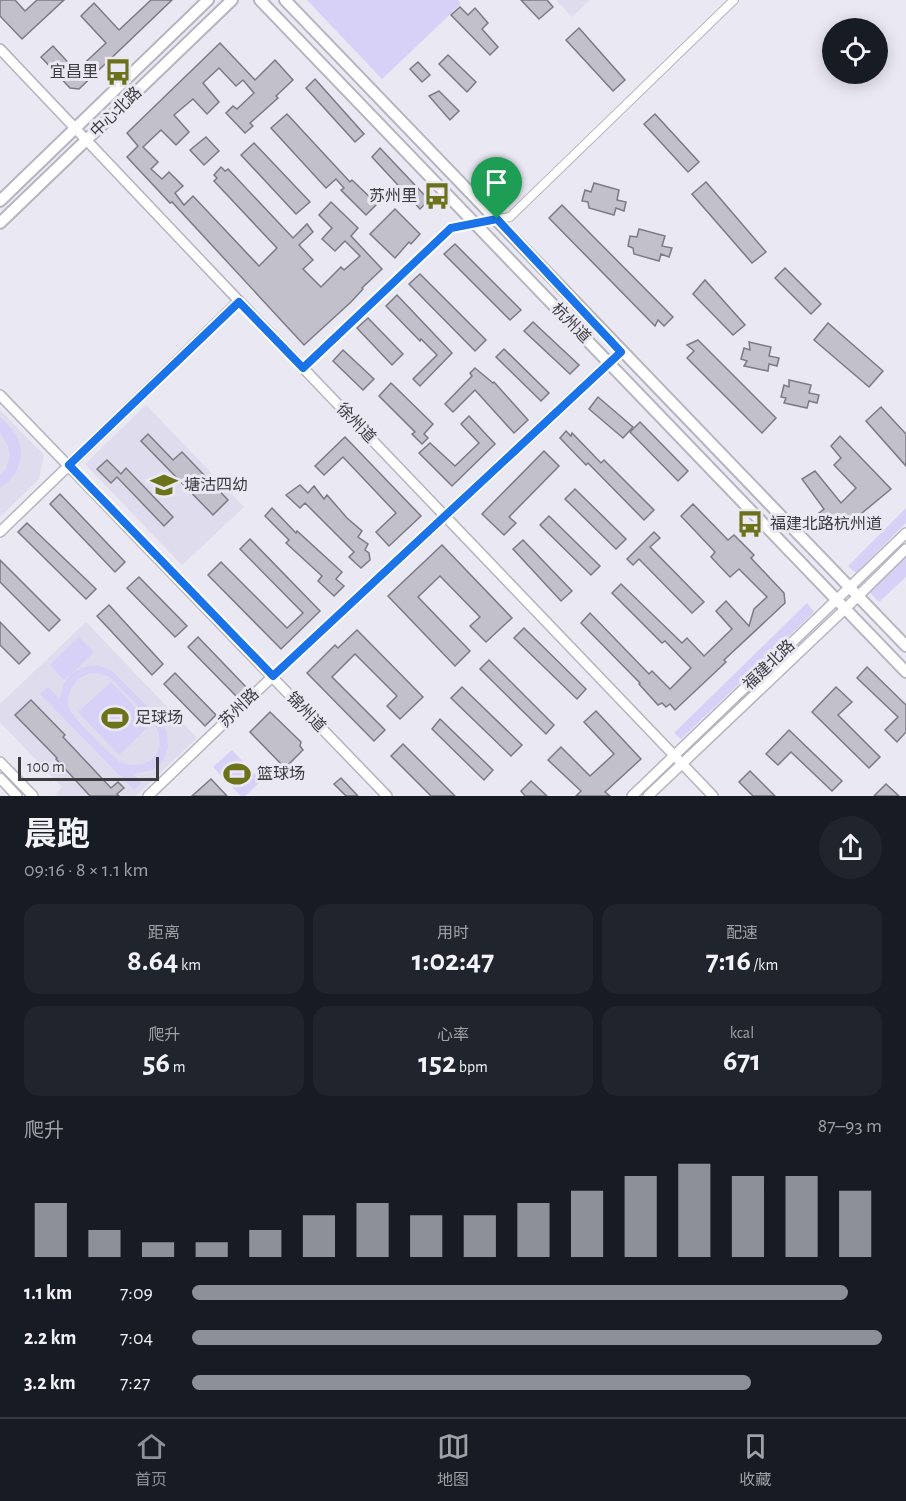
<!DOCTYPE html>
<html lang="zh">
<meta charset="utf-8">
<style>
:root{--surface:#171b24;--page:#20242c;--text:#f1f3f6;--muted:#9ea1a6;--line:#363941;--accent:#8c9099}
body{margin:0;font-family:"Alegreya Sans","Noto Sans SC",sans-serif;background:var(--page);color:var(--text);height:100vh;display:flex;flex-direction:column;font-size:22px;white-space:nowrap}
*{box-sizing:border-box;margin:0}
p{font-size:20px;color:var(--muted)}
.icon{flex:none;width:33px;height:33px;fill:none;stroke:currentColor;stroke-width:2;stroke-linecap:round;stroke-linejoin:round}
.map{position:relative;height:796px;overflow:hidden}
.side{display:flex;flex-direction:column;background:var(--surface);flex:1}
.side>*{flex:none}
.controls{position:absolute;left:822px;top:18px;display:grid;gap:12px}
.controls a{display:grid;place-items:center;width:66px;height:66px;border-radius:50%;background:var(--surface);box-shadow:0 3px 15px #0003;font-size:30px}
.scale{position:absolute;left:18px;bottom:15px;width:141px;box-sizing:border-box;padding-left:6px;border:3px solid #3c3b3f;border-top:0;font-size:16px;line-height:21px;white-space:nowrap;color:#3c3b3f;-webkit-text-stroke:4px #eae8f3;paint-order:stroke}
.pin{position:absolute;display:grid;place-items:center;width:51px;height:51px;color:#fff;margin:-62px -26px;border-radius:50% 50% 50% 0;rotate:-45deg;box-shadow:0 0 6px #0007}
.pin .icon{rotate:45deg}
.round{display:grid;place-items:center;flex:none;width:63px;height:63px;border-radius:32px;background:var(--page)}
.overview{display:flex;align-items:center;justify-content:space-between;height:102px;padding:0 24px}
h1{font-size:33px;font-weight:700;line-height:45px}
.stats{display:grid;grid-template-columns:repeat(3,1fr);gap:9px;height:102px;padding:6px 24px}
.stats div{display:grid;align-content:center;border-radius:15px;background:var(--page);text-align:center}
.stats b{font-size:30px;font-weight:700}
.stats small{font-size:16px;font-weight:400}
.stats p{font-size:16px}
.chart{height:168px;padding:12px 24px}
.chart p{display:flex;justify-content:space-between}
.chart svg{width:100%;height:108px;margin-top:6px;stroke:var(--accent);stroke-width:6}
ul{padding:0 24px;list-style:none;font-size:20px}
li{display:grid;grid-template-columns:96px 72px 1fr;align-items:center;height:45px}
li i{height:15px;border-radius:8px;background:var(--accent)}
.dock{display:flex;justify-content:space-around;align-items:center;height:84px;border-top:2px solid var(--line);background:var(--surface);font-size:16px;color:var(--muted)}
.dock a{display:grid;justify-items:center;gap:3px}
.dock .on{color:var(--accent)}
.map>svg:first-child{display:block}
.built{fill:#dfdcee}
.green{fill:#d7d0f7;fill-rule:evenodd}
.building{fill:#c2c0ca;stroke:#7c7a84;stroke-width:1.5}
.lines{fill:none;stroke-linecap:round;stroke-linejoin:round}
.minor-casing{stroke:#b6b4be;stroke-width:10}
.tertiary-casing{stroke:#b6b4be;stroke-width:12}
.secondary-casing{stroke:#b6b4be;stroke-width:14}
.minor{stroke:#fff;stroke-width:8}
.tertiary{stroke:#fff;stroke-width:9}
.secondary{stroke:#fff;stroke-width:10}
.route-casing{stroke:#fff;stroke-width:12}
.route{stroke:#1a73e8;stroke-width:8}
.labels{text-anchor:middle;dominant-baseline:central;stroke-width:6;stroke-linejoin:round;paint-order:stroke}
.poi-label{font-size:16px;fill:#3c3b3f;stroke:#eae8f3;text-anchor:start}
.street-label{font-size:16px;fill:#3c3b3f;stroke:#eae8f3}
</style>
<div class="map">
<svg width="906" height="796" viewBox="0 0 906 796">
<rect width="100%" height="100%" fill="#eae8f3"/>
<g class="built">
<polygon points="556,0 590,0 572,17"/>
<polygon points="146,405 244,507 182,565 85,464"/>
<polygon points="0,410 44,455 39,479 0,517"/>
<polygon points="86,622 197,738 136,796 57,796 55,795 62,787 0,722 0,704"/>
</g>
<g class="green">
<polygon points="307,0 458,0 461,4 382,79"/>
<path d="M0,417C5,423 12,428 16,435C27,455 18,477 0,488V475L6,469L10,455L8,446L0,432Z"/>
<polygon points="906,508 906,523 856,573 848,566"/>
<polygon points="906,556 906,577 879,602 869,592"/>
<polygon points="807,603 814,612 681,739 674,733"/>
<path d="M79,637L94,652L73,673C86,664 98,663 112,671L159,718L167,732L168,747L163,761L152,770L133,774L141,783L134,790L40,694L48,687L60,699L64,683L71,674L64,680L50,665ZM91,673C97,673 104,674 109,677C115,681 120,688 125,693C135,703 146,713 154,724C156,727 159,732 159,736C165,763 134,772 116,759C105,748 71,718 68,705C67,699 69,692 72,687C77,679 83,675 91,673Z"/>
<polygon points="111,682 151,724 119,755 78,712"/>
<polygon points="232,750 261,781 245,796 241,796 213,767"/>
</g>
<g class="building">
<polygon points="0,0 15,0 25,11 37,0 64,0 22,39 0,16"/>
<polygon points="151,0 172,0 79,89 70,88 41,57 53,46 76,71 106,43 81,16 94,3 119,30"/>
<polygon points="521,0 547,0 553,7 539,19"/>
<polygon points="460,7 468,15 475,8 488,23 482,29 498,47 490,55 451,15"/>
<polygon points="579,28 625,80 613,91 566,40"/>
<polygon points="220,43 255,80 275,60 293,80 276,96 278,98 250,123 253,126 245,133 226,113 233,106 237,109 254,93 243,80 236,86 219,68 203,83 219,102 207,114 193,99 174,115 189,132 176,145 161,130 143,147 158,162 151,169 162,179 169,172 183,186 175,193 184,205 193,196 259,266 277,248 214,181 217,178 214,175 221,167 225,171 228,169 293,238 307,224 313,232 299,245 313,260 303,269 321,287 341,267 344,270 360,256 345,241 335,251 322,239 332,228 319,215 331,202 358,228 351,236 382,269 362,288 363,289 351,302 304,345 172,202 170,203 127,157 138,146 127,133"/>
<polygon points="448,55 476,82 467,92 439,64"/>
<polygon points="418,62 430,75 422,82 410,69"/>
<polygon points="315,79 364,134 355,142 306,88"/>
<polygon points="439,91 459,111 450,120 429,96"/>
<polygon points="287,114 350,182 352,180 377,204 366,215 341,190 344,188 336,179 326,188 271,128"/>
<polygon points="655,114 699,162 688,172 644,124"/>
<polygon points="206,137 219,151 204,165 190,150"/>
<polygon points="254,143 310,202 296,214 241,155"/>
<polygon points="380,148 429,200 420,209 372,157"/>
<polygon points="706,182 766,252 752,263 692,194"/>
<polygon points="594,183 619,190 617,200 626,202 624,211 616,208 614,215 589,208 588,202 582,201 585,190 591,192"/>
<polygon points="562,205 673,317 664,326 658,320 655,326 549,218"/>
<polygon points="395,209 420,234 411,244 409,242 395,258 370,234"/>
<polygon points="639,229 665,236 662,246 672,248 669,257 661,254 659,261 634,254 633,248 628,246 630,236 637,237"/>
<polygon points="455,244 521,310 510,320 444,254"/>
<polygon points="785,268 821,304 811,314 775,278"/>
<polygon points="420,274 486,340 475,351 409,284"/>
<polygon points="705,280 745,325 733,335 693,294"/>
<polygon points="397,295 452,353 420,386 413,379 437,355 421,339 420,341 386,306"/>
<polygon points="368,318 403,354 392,365 357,328"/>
<polygon points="533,322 579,365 570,374 524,331"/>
<polygon points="828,323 883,371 869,387 814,340"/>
<polygon points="698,340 776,418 762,433 687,358 694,351 687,345"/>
<polygon points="749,342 771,347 769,356 779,358 777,366 769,364 768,371 744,366 747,361 741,359 744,348 750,350"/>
<polygon points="504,349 549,393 541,401 496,357"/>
<polygon points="343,350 374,379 363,390 333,361"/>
<polygon points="475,368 493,383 494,382 528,420 514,433 475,390 453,412 445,404 472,376 470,373"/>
<polygon points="789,380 811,385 809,393 819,395 817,403 809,401 807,408 784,403 786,398 781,397 784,385 789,387"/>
<polygon points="391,383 433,424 424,434 428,438 422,444 412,434 415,432 379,396"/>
<polygon points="598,397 633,427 623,438 589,409"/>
<polygon points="881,407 906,434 906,466 866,421"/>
<polygon points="469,416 495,444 452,486 419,453 430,443 455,466 479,443 461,424"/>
<polygon points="640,422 688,471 678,481 630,432"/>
<polygon points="566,431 571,436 572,433 601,463 604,460 654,510 644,520 588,463 586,465 560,438"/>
<polygon points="148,434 173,460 182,452 228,500 213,515 141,441"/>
<polygon points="840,436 891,489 862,513 864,514 851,527 842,528 831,525 819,513 824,509 802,479 815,471 841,503 856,488 834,465 841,458 831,446"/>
<polygon points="345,437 421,516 389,546 376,532 396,513 343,457 324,475 315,466"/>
<polygon points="544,451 559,466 509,517 516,523 504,535 482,514"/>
<polygon points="107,460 121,474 126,468 173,517 164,526 117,477 111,483 97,469"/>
<polygon points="300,485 308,493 314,486 324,499 327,495 347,518 362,531 358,537 368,544 365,550 369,553 370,560 361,568 349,557 354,552 305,503 300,508 286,495"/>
<polygon points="575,489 626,539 616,549 565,499"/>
<polygon points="60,494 125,562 115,572 50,504"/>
<polygon points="693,504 728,540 734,535 754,555 751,558 784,593 785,603 724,660 726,662 675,710 670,704 666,707 662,703 658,705 639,684 640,683 581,623 590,613 649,674 652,671 670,689 691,668 665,641 662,643 612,593 621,584 682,643 687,638 704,656 732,629 716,611 726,601 749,626 754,609 767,597 739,569 730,577 711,557 715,552 681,516"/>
<polygon points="272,508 296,533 297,531 342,572 336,579 344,586 334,596 318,581 322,576 286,543 289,540 265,516"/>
<polygon points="549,516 600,566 591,575 540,525"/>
<polygon points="27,523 96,589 86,599 18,532"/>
<polygon points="654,532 660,538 650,547 704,602 692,613 639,559 633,565 627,559"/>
<polygon points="250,539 320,611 281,649 208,575 221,562 287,628 303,613 240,549"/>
<polygon points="523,540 572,591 561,601 513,549"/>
<polygon points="442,545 512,618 486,642 470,626 480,617 440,576 418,597 470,651 455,666 388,596"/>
<polygon points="0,560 60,620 49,631 0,582"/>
<polygon points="139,577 187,626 175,637 127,588"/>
<polygon points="109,605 163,664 152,675 97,616"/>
<polygon points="0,622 30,653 19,664 0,645"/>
<polygon points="524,628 586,689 577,699 514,638"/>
<polygon points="357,630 423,697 400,719 387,706 397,696 355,654 332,677 385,730 374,741 307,673 335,645 338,648"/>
<polygon points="198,637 247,688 237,697 188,647"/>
<polygon points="489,660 554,725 546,734 480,669"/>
<polygon points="867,667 906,705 906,732 897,742 885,730 898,717 857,678"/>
<polygon points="175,673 216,715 205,726 164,684"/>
<polygon points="462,687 522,745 511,756 451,698"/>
<polygon points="836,687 852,702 838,715 880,757 869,768 812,712"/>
<polygon points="31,700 65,735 63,737 111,788 118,782 124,788 117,794 119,796 90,796 56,759 57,758 15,715"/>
<polygon points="596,711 641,759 605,792 610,796 576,796 581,791 548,760 561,747 590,776 614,754 584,722"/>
<polygon points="270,712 301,742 300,746 303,750 285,768 250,732"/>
<polygon points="440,719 493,770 484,780 432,729"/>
<polygon points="789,730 842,781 832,791 791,752 778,765 766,754"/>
<polygon points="403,744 455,796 431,796 391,756"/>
<polygon points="750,771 775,796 753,796 739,782"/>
<polygon points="341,778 358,796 346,796 334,784"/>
<polygon points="211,779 227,796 192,796"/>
<polygon points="531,781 547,796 525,796 521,791"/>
<polygon points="886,784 899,796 874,796"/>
</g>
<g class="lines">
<defs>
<polyline id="minor" points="303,368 451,228 510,217 734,0"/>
<g id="tertiary">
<polyline points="0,49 239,301 713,796"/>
<polyline points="0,395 387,796"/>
<polyline points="0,532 239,301"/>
<polyline points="0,762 33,796"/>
<polyline points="0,778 17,796"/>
<polyline points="148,796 273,676 621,352"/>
<polyline points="632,796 906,533"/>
<polyline points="648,796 845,609 906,549"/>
</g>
<g id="secondary">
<polyline points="260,0 906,672"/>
<path d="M285,0C493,215 698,432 906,646"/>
<polyline points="0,201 208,0"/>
<polyline points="0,223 232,0"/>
</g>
</defs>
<use href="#minor" class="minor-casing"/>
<use href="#tertiary" class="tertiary-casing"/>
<use href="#secondary" class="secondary-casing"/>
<use href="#minor" class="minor"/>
<use href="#tertiary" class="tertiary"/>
<use href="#secondary" class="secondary"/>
</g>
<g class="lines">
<defs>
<polygon id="route" points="497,219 621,352 273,676 69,465 239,302 303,368 451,228"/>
</defs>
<use href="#route" class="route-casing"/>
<use href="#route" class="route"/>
</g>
<defs>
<symbol id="bus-bare" viewBox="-9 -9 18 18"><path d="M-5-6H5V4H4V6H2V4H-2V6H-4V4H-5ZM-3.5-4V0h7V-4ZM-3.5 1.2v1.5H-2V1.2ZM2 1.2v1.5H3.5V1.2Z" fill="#6b7219" stroke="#eae8f3" stroke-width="2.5" paint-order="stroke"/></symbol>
<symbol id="school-bare" viewBox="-9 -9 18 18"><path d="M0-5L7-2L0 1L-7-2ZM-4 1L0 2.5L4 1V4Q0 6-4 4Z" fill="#6b7219" stroke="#eae8f3" stroke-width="2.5" paint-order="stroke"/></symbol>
<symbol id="stadium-bare" viewBox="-9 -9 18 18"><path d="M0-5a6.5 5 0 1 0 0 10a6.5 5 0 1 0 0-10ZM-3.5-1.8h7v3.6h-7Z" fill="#6b7219" stroke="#eae8f3" stroke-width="2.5" paint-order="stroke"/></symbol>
</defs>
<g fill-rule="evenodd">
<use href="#bus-bare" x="99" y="53" width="38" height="38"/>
<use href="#bus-bare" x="418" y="177" width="38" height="38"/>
<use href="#school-bare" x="145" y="466" width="38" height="38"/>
<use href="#bus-bare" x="731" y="505" width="38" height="38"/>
<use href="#stadium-bare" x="96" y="699" width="38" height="38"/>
<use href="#stadium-bare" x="218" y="755" width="38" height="38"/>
</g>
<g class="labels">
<g class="poi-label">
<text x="98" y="72" text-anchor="end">宜昌里</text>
<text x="417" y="196" text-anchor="end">苏州里</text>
<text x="184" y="485">塘沽四幼</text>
<text x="770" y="524">福建北路杭州道</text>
<text x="135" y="718">足球场</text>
<text x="257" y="774">篮球场</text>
</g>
<g class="street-label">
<text transform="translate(116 112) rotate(-44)">中心北路</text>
<text transform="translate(571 323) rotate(46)">杭州道</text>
<text transform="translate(356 423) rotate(46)">徐州道</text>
<text transform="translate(769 665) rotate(-44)">福建北路</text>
<text transform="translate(239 708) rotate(-44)">苏州路</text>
<text transform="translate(306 712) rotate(46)">锦州道</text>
</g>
</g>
</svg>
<div class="controls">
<a><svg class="icon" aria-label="locate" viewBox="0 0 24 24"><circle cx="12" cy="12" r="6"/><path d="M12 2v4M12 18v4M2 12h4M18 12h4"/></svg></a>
</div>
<div class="scale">100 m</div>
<div class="pin" style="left:497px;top:219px;background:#1e9e55"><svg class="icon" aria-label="arrive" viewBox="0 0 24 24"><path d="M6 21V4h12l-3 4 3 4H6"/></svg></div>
</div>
<section class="side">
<div class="overview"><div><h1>晨跑</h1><p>09:16 · 8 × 1.1 km</p></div><a class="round"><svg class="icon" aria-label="share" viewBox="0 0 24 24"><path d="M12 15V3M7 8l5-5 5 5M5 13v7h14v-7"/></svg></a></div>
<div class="stats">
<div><p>距离</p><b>8.64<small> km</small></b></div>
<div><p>用时</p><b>1:02:47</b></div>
<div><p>配速</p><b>7:16<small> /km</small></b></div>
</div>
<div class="stats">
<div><p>爬升</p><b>56<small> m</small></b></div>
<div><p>心率</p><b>152<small> bpm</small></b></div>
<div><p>kcal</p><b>671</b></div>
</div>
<div class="chart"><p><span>爬升</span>87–93 m</p>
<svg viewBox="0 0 160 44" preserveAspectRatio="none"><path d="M5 44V22M15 44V33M25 44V38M35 44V38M45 44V33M55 44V27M65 44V22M75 44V27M85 44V27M95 44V22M105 44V17M115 44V11M125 44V6M135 44V11M145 44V11M155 44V17"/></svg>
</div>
<ul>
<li><b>1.1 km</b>7:09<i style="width:95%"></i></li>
<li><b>2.2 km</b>7:04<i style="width:100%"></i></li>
<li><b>3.2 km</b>7:27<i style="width:81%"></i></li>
</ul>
</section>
<nav class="dock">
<a class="on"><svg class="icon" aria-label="home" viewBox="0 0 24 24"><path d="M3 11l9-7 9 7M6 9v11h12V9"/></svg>首页</a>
<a><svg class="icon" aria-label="map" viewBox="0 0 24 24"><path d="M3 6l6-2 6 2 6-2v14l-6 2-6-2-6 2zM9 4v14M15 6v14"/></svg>地图</a>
<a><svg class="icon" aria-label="saved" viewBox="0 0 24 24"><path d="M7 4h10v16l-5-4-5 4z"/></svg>收藏</a>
</nav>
